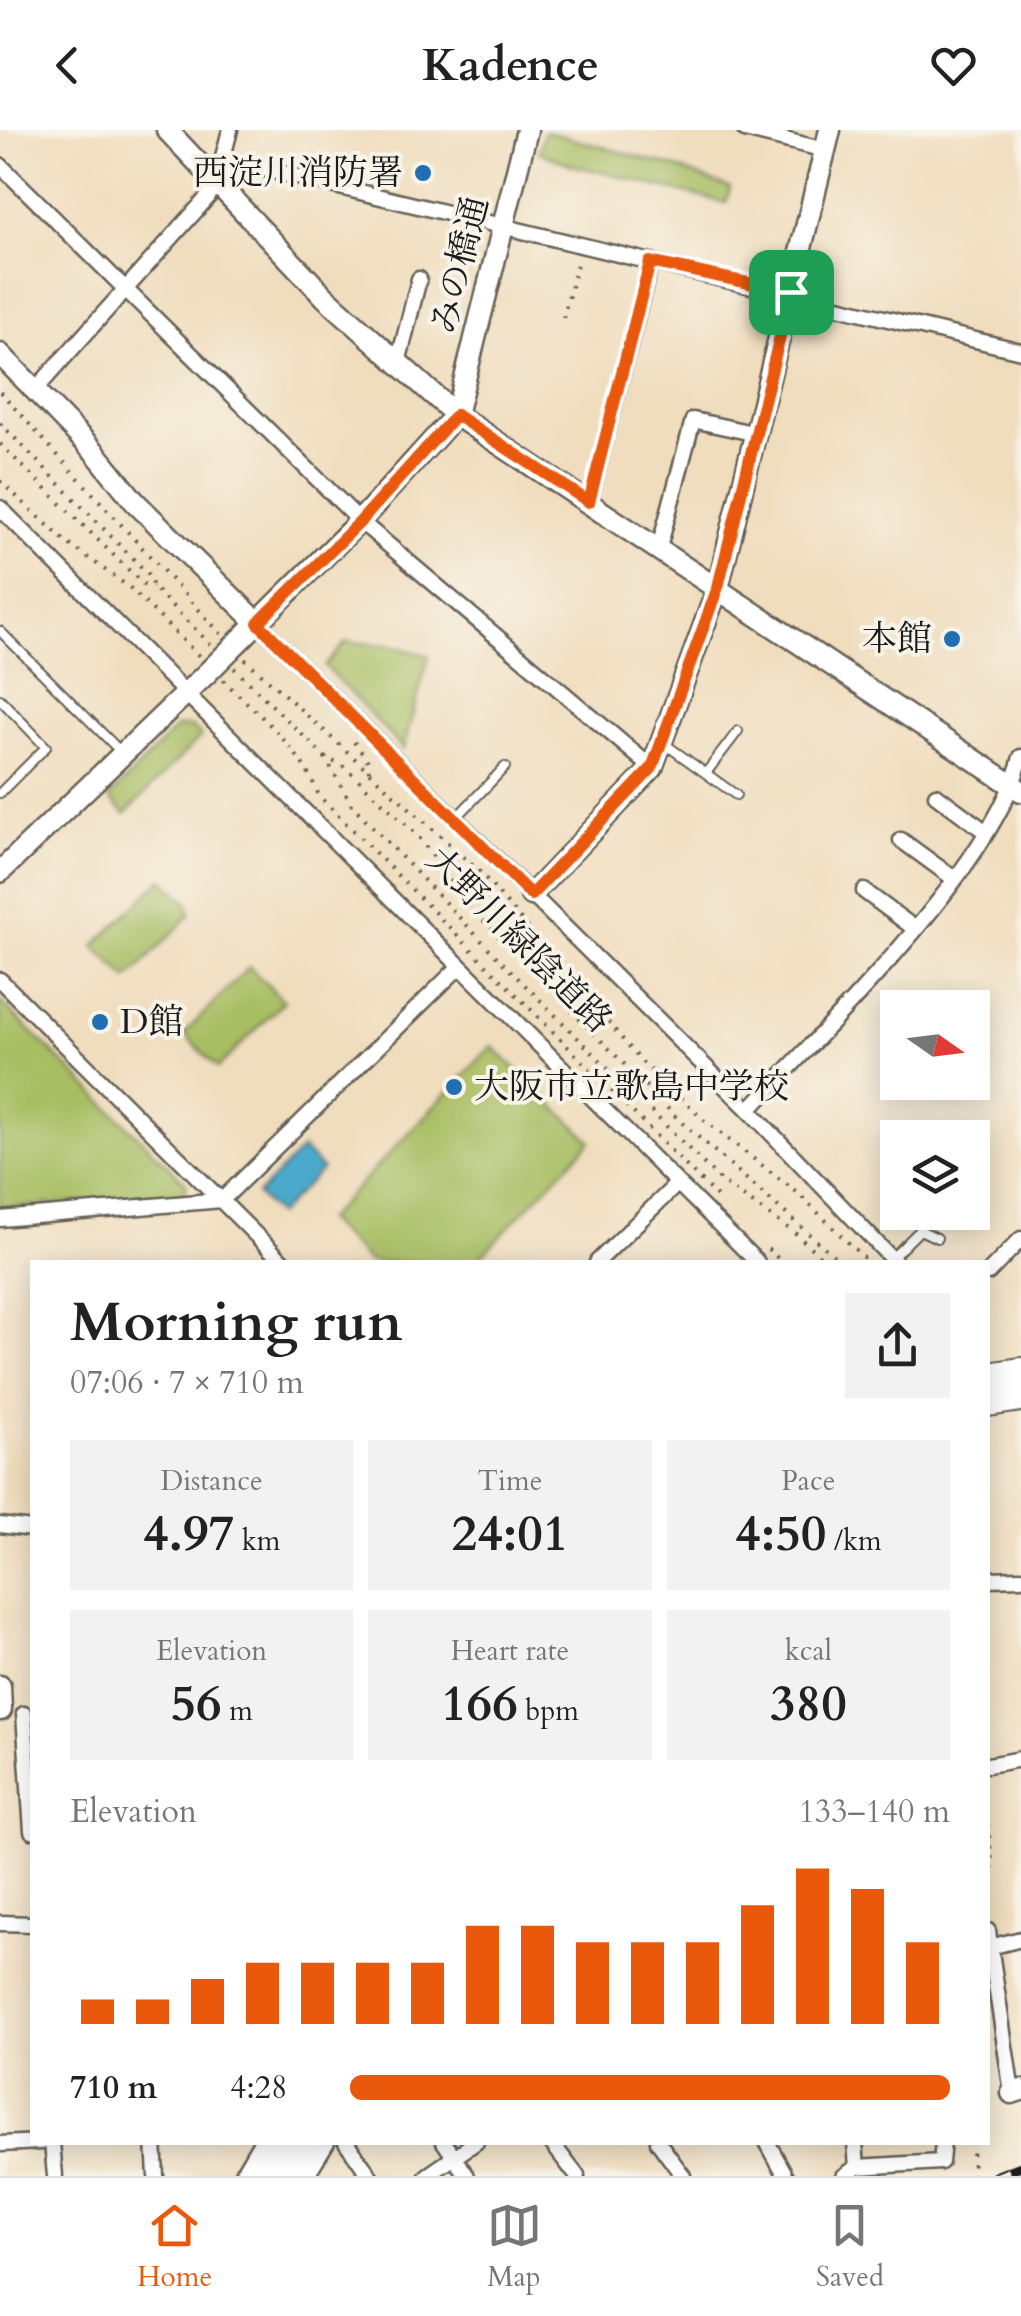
<!DOCTYPE html>
<meta charset="utf-8">
<style>
:root{--surface:#fff;--page:#f2f2f2;--text:#222;--muted:#767676;--line:#e0e0e0;--accent:#ea580c}
body{margin:0;font-family:Cardo,"Noto Serif JP",serif;background:var(--page);color:var(--text);height:100vh;display:flex;flex-direction:column;font-size:38px;white-space:nowrap}
*{box-sizing:border-box;margin:0}
p{font-size:32px;color:var(--muted)}
.icon{flex:none;width:55px;height:55px;fill:none;stroke:currentColor;stroke-width:2;stroke-linecap:round;stroke-linejoin:round}
.map{position:relative;flex:1;overflow:hidden}
.drawer{position:absolute;left:30px;top:1130px;width:960px;height:885px;display:flex;flex-direction:column;background:var(--surface);border-radius:0px;box-shadow:0 5px 25px #0003}
.drawer>*{flex:none}
.needle{width:65px;rotate:104deg}
.tools{position:absolute;left:880px;top:860px;display:grid;gap:20px}
.tools a{display:grid;place-items:center;width:110px;height:110px;border-radius:0px;background:var(--surface);box-shadow:0 5px 25px #0003;font-size:50px}
.pin{position:absolute;display:grid;place-items:center;width:85px;height:85px;color:#fff;margin:-42px;border-radius:20px;box-shadow:0 5px 15px #0006}
.round{display:grid;place-items:center;flex:none;width:105px;height:105px;border-radius:0px;background:var(--page)}
.headline{display:flex;align-items:center;justify-content:space-between;height:170px;padding:0 40px}
h1{font-size:55px;font-weight:600;line-height:75px}
.stats{display:grid;grid-template-columns:repeat(3,1fr);gap:15px;height:170px;padding:10px 40px}
.stats div{display:grid;align-content:center;border-radius:0px;background:var(--page);text-align:center}
.stats b{font-size:50px;font-weight:600}
.stats small{font-size:28px;font-weight:400}
.stats p{font-size:28px}
.chart{height:280px;padding:20px 40px}
.chart p{display:flex;justify-content:space-between}
.chart svg{width:100%;height:180px;margin-top:10px;stroke:var(--accent);stroke-width:6}
ul{padding:0 40px;list-style:none;font-size:32px}
li{display:grid;grid-template-columns:160px 120px 1fr;align-items:center;height:75px}
li i{height:25px;border-radius:12px;background:var(--accent)}
header{display:flex;justify-content:space-between;align-items:center;height:130px;padding:0 40px;background:var(--surface);font-size:45px;font-weight:600}
.tabs{display:flex;justify-content:space-around;align-items:center;height:140px;border-top:2px solid var(--line);background:var(--surface);font-size:28px;color:var(--muted)}
.tabs a{display:grid;justify-items:center;gap:5px}
.tabs .active{color:var(--accent)}
.map>svg:first-child{display:block}
.green{fill:#a9be63;stroke:#626d40;stroke-width:2.5}
.water{fill:#4caacb;stroke:#346374;stroke-width:2.5}
.lines{fill:none;stroke-linecap:round;stroke-linejoin:round}
.lane-casing{stroke:#666054;stroke-width:12}
.street-casing{stroke:#666054;stroke-width:19}
.secondary-casing{stroke:#666054;stroke-width:25}
.highway-casing{stroke:#666054;stroke-width:32}
.path{stroke:#666054;stroke-width:4;stroke-dasharray:2.5 8;stroke-linecap:butt}
.lane{stroke:#fff;stroke-width:8}
.street{stroke:#fff;stroke-width:14}
.secondary{stroke:#fff;stroke-width:20}
.highway{stroke:#fff;stroke-width:28}
.rail-casing{stroke:#1c1c1c;stroke-width:9}
.rail{stroke:#f7f3e8;stroke-width:5;stroke-dasharray:15;stroke-linecap:butt}
.secondary-bridge-casing{stroke:#666054;stroke-width:25;stroke-linecap:butt}
.secondary-bridge{stroke:#fff;stroke-width:20}
.route-casing{stroke:#fff;stroke-width:20}
.route{stroke:#ea580c;stroke-width:12}
.poi-dot{fill:#1f6fb2;stroke:#f7f3e8;stroke-width:4}
.labels{text-anchor:middle;dominant-baseline:central;stroke-width:8;stroke-linejoin:round;paint-order:stroke}
.poi-label{font-size:35px;fill:#1c1c1c;stroke:#f7f3e8;text-anchor:end}
.street-label{font-size:35px;fill:#1c1c1c;stroke:#f7f3e8}
</style>
<header><svg class="icon" aria-label="back" viewBox="0 0 24 24"><path d="M15 5l-7 7 7 7"/></svg>Kadence<svg class="icon" aria-label="heart" viewBox="0 0 24 24"><path d="M12 20l-8-8c-3-5 5-10 8-4 3-6 11-1 8 4z"/></svg></header>
<div class="map">
<svg width="1021" height="2046" viewBox="0 0 1021 2046">
<rect width="100%" height="100%" fill="#f7f3e8"/>
<filter id="ink" filterUnits="userSpaceOnUse"><feTurbulence type="fractalNoise" baseFrequency=".01" numOctaves="2"/><feDisplacementMap in="SourceGraphic" scale="20" xChannelSelector="R" yChannelSelector="G"/><feConvolveMatrix kernelMatrix="1 2 1 2 8 2 1 2 1" color-interpolation-filters="sRGB"/></filter>
<filter id="wash" filterUnits="userSpaceOnUse"><feTurbulence type="fractalNoise" baseFrequency=".0048" numOctaves="4" result="noise"/><feDisplacementMap in="SourceGraphic" scale="40" xChannelSelector="R" yChannelSelector="G"/><feGaussianBlur stdDeviation="2.25" result="paint"/><feColorMatrix in="noise" values="0 0 0 0 0 0 0 0 0 0 0 0 0 0 0 0 0 1.4 0 .05"/><feComposite in="paint" operator="in"/></filter>
<g filter="url(#wash)">
<rect width="100%" height="100%" fill="#f0ddbd"/>
<g class="green">
<polygon points="544,1 671,36 730,58 726,73 572,35 539,22"/>
<polygon points="346,512 390,515 429,526 403,619 325,536"/>
<polygon points="177,597 192,597 201,606 125,684 109,668"/>
<polygon points="162,749 188,774 190,785 128,849 94,816"/>
<polygon points="249,837 284,871 218,938 184,904"/>
<polygon points="0,871 187,1054 183,1065 0,1078"/>
<polygon points="492,916 591,1011 475,1132 369,1132 326,1090"/>
</g>
<polygon class="water" points="302,1019 322,1039 277,1085 257,1065"/>
</g>
<g filter="url(#ink)">
<g class="lines">
<defs>
<g id="lane">
<polyline points="0,501 122,623"/>
<polyline points="0,569 46,617 0,663"/>
<polyline points="665,614 736,665"/>
<polyline points="706,643 738,601"/>
<polyline points="455,689 505,637"/>
<polyline points="892,1128 920,1100 937,1108"/>
</g>
<g id="street">
<polyline points="745,0 825,20"/>
<polyline points="0,35 360,391 652,638"/>
<polyline points="217,50 248,35 1021,221"/>
<polyline points="398,233 419,149"/>
<polyline points="36,259 208,67 217,50 230,0"/>
<polyline points="589,372 651,131"/>
<polyline points="0,378 757,1132"/>
<polyline points="659,418 693,290 757,304"/>
<polyline points="258,493 749,980 895,1132"/>
<polyline points="936,665 986,702"/>
<polyline points="901,710 953,748"/>
<polyline points="864,761 914,798"/>
<polyline points="0,850 283,1132"/>
<path d="M749,980C828,895 994,736 1021,627"/>
<polyline points="0,1089 222,1070 459,837"/>
<polyline points="597,1132 677,1054"/>
<polyline points="988,1143 1021,1109"/>
<polyline points="0,1395 32,1399"/>
<polyline points="988,1449 1021,1448"/>
<polyline points="24,1584 32,1701"/>
<polyline points="988,1635 1021,1629"/>
<polyline points="0,1793 32,1794"/>
<polyline points="988,1801 1012,1963"/>
<polyline points="990,1817 1021,1809"/>
<polyline points="52,2012 55,2046"/>
<polyline points="154,2012 156,2046"/>
<polyline points="346,2012 370,2046"/>
<polyline points="444,2012 467,2046"/>
<polyline points="551,2012 577,2046"/>
<polyline points="658,2012 683,2046"/>
<polyline points="767,2012 786,2046"/>
<polyline points="855,2012 857,2037"/>
<polyline points="0,2014 41,2012"/>
<polyline points="306,2046 327,2012"/>
<polyline points="427,2046 476,2012"/>
<polyline points="844,2046 857,2037 941,2032 943,2012"/>
</g>
<g id="secondary">
<polyline points="167,0 325,167 456,285 1021,661"/>
<polyline points="0,224 94,321 135,372 258,493"/>
<polyline points="239,511 360,391 456,285 527,0"/>
<polyline points="0,742 207,543"/>
<polyline points="531,765 652,638 718,457 830,0"/>
<polyline points="0,1556 1,1580"/>
<polyline points="1012,1963 1021,1960"/>
<polyline points="244,2046 264,2012"/>
</g>
<g id="highway">
<polyline points="988,1247 1021,1242"/>
<polyline points="988,1272 1021,1267"/>
<polyline points="261,2046 281,2012"/>
<polyline points="288,2046 309,2012"/>
</g>
</defs>
<use href="#lane" class="lane-casing"/>
<use href="#street" class="street-casing"/>
<use href="#secondary" class="secondary-casing"/>
<use href="#highway" class="highway-casing"/>
<g class="path">
<polyline points="563,188 578,130"/>
<polyline points="0,262 221,504"/>
<polyline points="0,293 149,445 153,457 210,514"/>
<polyline points="0,314 143,454 153,457"/>
<polyline points="0,351 66,412 129,457 199,526"/>
<polyline points="245,529 480,742 642,932 706,992 798,1063 868,1132"/>
<polyline points="234,538 325,627 346,638 418,706 468,775 679,990 841,1132"/>
<path d="M223,550C259,585 301,618 319,666L719,1069"/>
<polyline points="354,612 368,631 369,642"/>
<polyline points="325,627 352,675 499,829 723,1053 794,1102 826,1132"/>
<polyline points="768,1119 782,1132"/>
<polyline points="988,1695 993,1742"/>
<polyline points="972,2012 973,2045"/>
</g>
<use href="#lane" class="lane"/>
<use href="#street" class="street"/>
<use href="#secondary" class="secondary"/>
<use href="#highway" class="highway"/>
<defs>
<polyline id="rail" points="995,2046 1021,2036"/>
</defs>
<use href="#rail" class="rail-casing"/>
<use href="#rail" class="rail"/>
<defs>
<polyline id="secondary-bridge" points="207,543 239,511"/>
</defs>
<use href="#secondary-bridge" class="secondary-bridge-casing"/>
<use href="#secondary-bridge" class="secondary-bridge"/>
</g>
</g>
<g class="lines" filter="url(#ink)">
<defs>
<polygon id="route" points="650,132 791,162 718,457 652,638 531,765 258,493 360,392 456,285 589,372"/>
</defs>
<use href="#route" class="route-casing"/>
<use href="#route" class="route"/>
</g>
<g class="poi-dot">
<circle cx="423" cy="43" r="10"/>
<circle cx="952" cy="509" r="10"/>
<circle cx="100" cy="892" r="10"/>
<circle cx="454" cy="957" r="10"/>
</g>
<g class="labels">
<g class="poi-label">
<text x="403" y="43">西淀川消防署</text>
<text x="932" y="509">本館</text>
<text x="120" y="892" text-anchor="start">D館</text>
<text x="474" y="957" text-anchor="start">大阪市立歌島中学校</text>
</g>
<g class="street-label">
<text transform="translate(460 135) rotate(-76)">みの橋通</text>
<text transform="translate(519 810) rotate(45)">大野川緑陰道路</text>
</g>
</g>
</svg>
<div class="tools">
<a><svg class="needle" viewBox="-14 -14 28 28"><path d="M0-13l5 13h-10z" fill="#e53935"/><path d="M0 13l5-13h-10z" fill="#767676"/></svg></a>
<a><svg class="icon" aria-label="layers" viewBox="0 0 24 24"><path d="M12 4l9 5-9 5-9-5zM3 14l9 5 9-5"/></svg></a>
</div>
<div class="pin" style="left:791px;top:162px;background:#1e9e55"><svg class="icon" aria-label="arrive" viewBox="0 0 24 24"><path d="M6 21V4h12l-3 4 3 4H6"/></svg></div>
<section class="drawer">
<div class="headline"><div><h1>Morning run</h1><p>07:06 · 7 × 710 m</p></div><a class="round"><svg class="icon" aria-label="share" viewBox="0 0 24 24"><path d="M12 15V3M7 8l5-5 5 5M5 13v7h14v-7"/></svg></a></div>
<div class="stats">
<div><p>Distance</p><b>4.97<small> km</small></b></div>
<div><p>Time</p><b>24:01</b></div>
<div><p>Pace</p><b>4:50<small> /km</small></b></div>
</div>
<div class="stats">
<div><p>Elevation</p><b>56<small> m</small></b></div>
<div><p>Heart rate</p><b>166<small> bpm</small></b></div>
<div><p>kcal</p><b>380</b></div>
</div>
<div class="chart"><p><span>Elevation</span>133–140 m</p>
<svg viewBox="0 0 160 44" preserveAspectRatio="none"><path d="M5 44V38M15 44V38M25 44V33M35 44V29M45 44V29M55 44V29M65 44V29M75 44V20M85 44V20M95 44V24M105 44V24M115 44V24M125 44V15M135 44V6M145 44V11M155 44V24"/></svg>
</div>
<ul>
<li><b>710 m</b>4:28<i style="width:100%"></i></li>
</ul>
</section>
</div>
<nav class="tabs">
<a class="active"><svg class="icon" aria-label="home" viewBox="0 0 24 24"><path d="M3 11l9-7 9 7M6 9v11h12V9"/></svg>Home</a>
<a><svg class="icon" aria-label="map" viewBox="0 0 24 24"><path d="M3 6l6-2 6 2 6-2v14l-6 2-6-2-6 2zM9 4v14M15 6v14"/></svg>Map</a>
<a><svg class="icon" aria-label="saved" viewBox="0 0 24 24"><path d="M7 4h10v16l-5-4-5 4z"/></svg>Saved</a>
</nav>
